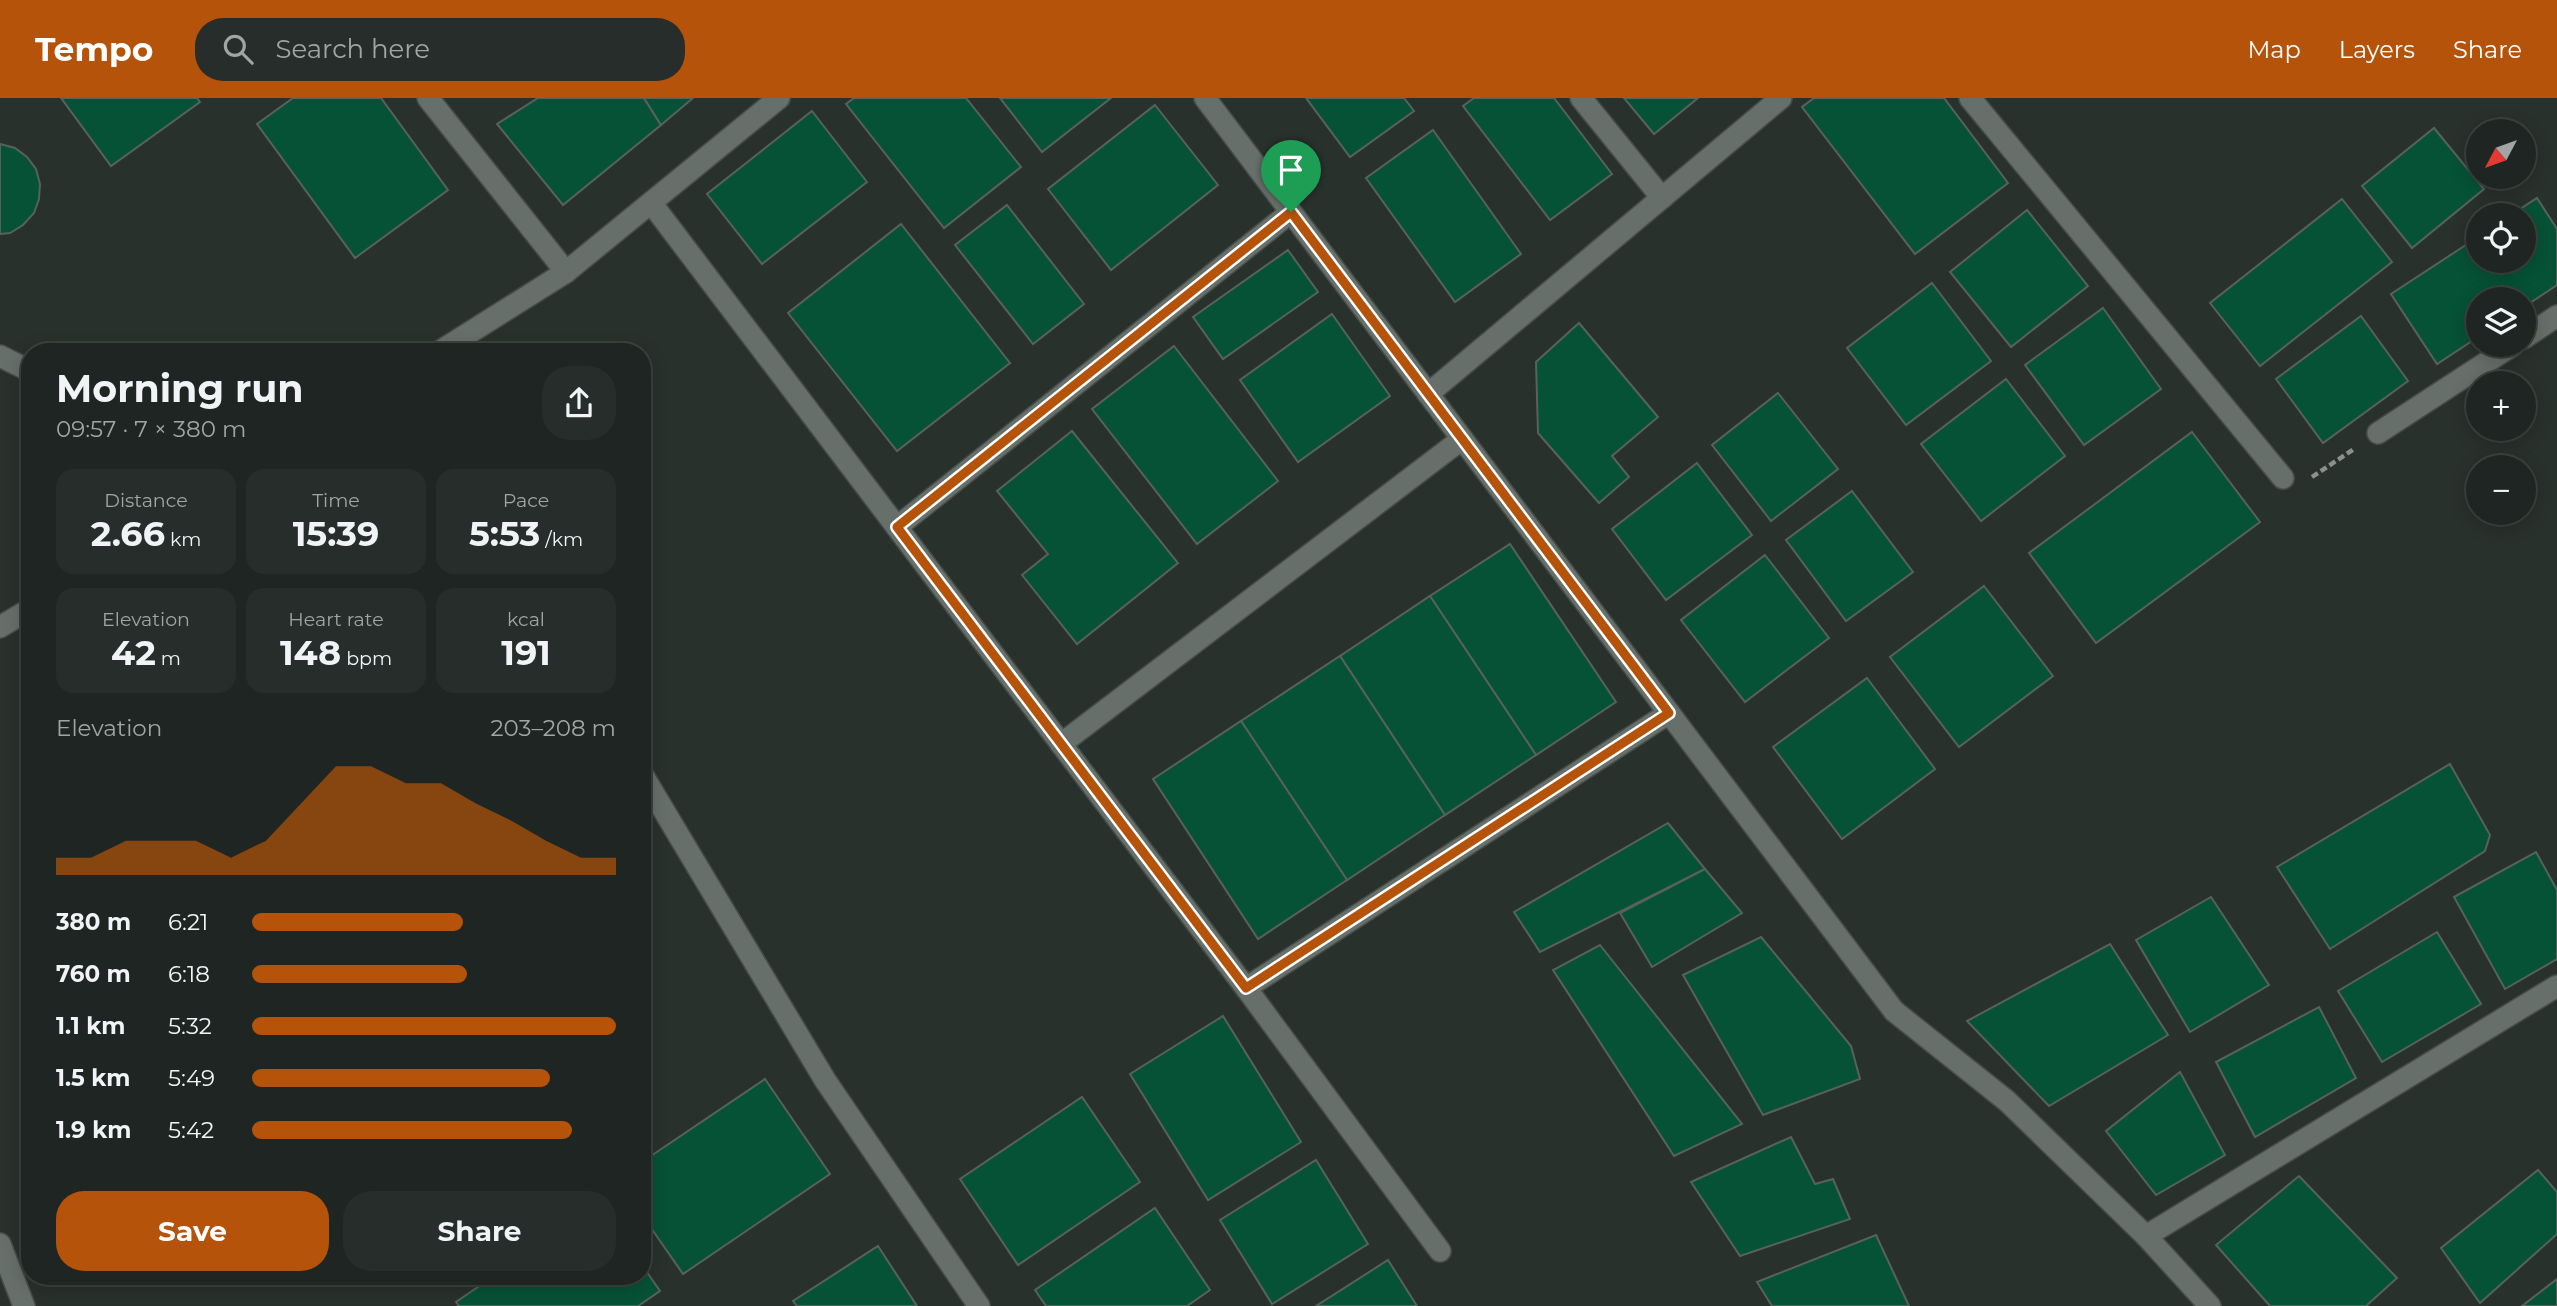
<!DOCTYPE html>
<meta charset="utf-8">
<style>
:root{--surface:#1f2522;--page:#272d2a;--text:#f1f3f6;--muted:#a1a5a5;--line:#3c4240;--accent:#b45309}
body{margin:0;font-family:Montserrat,sans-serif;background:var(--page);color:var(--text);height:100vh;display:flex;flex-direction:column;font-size:26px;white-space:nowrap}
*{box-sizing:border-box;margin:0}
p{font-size:23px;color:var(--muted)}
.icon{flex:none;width:38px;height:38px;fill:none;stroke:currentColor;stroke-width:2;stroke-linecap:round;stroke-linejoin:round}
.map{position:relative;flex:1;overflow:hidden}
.sheet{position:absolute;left:21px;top:245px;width:630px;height:942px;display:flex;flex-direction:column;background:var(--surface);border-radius:28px;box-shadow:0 4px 18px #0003,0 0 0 2px var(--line)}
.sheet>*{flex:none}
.needle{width:46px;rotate:229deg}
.buttons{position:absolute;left:2466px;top:21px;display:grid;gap:14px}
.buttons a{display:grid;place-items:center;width:70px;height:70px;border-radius:50%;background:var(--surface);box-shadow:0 4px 18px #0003,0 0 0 2px var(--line);font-size:35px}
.pin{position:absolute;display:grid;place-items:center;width:60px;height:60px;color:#fff;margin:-72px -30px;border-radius:50% 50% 50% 0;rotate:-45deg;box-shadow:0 0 7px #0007}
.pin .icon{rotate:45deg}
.round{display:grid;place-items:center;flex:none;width:74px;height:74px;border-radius:28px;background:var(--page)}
.overview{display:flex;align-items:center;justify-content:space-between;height:119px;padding:0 35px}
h1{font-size:38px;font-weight:700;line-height:52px}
.metrics{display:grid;grid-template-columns:repeat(3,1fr);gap:10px;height:119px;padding:7px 35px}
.metrics div{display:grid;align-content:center;border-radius:18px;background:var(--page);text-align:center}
.metrics b{font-size:35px;font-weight:700}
.metrics small{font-size:19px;font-weight:400}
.metrics p{font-size:19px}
.chart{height:196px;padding:14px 35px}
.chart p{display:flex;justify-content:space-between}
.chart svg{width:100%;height:126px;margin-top:7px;fill:var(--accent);opacity:.7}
.cta{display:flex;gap:14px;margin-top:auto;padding:14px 35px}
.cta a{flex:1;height:80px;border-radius:28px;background:var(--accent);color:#fff;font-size:28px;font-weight:700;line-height:80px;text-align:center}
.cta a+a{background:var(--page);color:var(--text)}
ul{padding:0 35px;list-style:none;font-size:23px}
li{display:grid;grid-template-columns:112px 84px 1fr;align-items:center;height:52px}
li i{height:18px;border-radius:9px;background:var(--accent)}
header{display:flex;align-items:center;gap:42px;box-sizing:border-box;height:98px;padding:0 35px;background:var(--accent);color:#fff}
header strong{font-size:33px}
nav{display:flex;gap:38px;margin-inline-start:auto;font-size:24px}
.search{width:490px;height:63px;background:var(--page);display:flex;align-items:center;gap:18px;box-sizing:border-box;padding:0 24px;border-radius:28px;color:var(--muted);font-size:26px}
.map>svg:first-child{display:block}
.building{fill:#065236;stroke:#58615c;stroke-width:2}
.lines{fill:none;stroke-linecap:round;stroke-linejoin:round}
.minor-casing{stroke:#464d49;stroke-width:24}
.path{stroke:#8a918d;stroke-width:4.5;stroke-dasharray:7 3.5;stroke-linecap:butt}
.minor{stroke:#666f6a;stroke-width:21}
.route-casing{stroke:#fff;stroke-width:14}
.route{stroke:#b45309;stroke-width:9}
</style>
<header>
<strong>Tempo</strong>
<div class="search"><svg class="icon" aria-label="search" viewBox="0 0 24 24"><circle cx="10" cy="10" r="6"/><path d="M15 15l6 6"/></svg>Search here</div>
<nav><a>Map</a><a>Layers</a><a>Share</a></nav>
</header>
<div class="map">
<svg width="2557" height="1208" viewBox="0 0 2557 1208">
<rect width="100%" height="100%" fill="#29312d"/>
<g class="building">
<polygon points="61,0 197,0 200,4 111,68"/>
<polygon points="293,0 381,0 448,92 355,160 257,26"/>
<polygon points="538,0 644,0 661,27 563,107 497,26"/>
<polygon points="644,0 693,0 661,27"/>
<polygon points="854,0 966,0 1021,69 944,130 846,6"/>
<polygon points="1000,0 1111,0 1042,54"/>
<polygon points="1306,0 1404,0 1414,13 1350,59"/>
<polygon points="1474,0 1554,0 1612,76 1550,122 1463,8"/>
<polygon points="1624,0 1698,0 1654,36"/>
<polygon points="1814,0 1944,0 2008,85 1915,156 1802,9"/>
<polygon points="1155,7 1218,87 1111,172 1048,91"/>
<polygon points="812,13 867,84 762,166 707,96"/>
<polygon points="2434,30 2484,91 2412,150 2362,88"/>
<polygon points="1433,32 1521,156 1455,204 1366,80"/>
<polygon points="0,46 15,50 27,59 36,71 40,86 39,101 34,115 23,127 10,135 0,136"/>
<polygon points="2537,100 2557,131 2557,187 2524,209 2524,201 2478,201 2478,239 2437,266 2391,196 2478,139 2478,163 2524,163 2524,117 2511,117"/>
<polygon points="2342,101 2392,164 2260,268 2210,205"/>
<polygon points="1007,107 1084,206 1033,246 955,147"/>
<polygon points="2027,112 2088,188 2011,249 1950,174"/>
<polygon points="901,126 1010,265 897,353 788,215"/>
<polygon points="1288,152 1318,194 1223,261 1193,219"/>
<polygon points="1932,185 1991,263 1906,327 1847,250"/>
<polygon points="2103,210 2161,291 2084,347 2025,267"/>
<polygon points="1332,216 1390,298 1298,364 1240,282"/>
<polygon points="2361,218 2408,283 2323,345 2276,281"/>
<polygon points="1579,225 1658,319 1612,358 1629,379 1599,405 1538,335 1536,264"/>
<polygon points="1174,248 1278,383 1197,446 1092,311"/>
<polygon points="2006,281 2065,358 1981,423 1921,346"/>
<polygon points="1778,295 1838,371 1771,423 1712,347"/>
<polygon points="1072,333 1178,465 1077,546 1022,477 1048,456 997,393"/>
<polygon points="2192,334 2260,424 2096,545 2029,455"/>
<polygon points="1697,365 1752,437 1666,502 1612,431"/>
<polygon points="1852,393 1913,474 1846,523 1786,442"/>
<polygon points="1510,446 1616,604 1536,657 1430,498"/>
<polygon points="1765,457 1829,540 1745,604 1681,522"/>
<polygon points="1984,488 2053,578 1959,649 1890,559"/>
<polygon points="1430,498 1536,657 1445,717 1340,558"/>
<polygon points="1340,558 1445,717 1347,782 1241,623"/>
<polygon points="1867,580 1935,671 1842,741 1773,649"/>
<polygon points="1241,623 1347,782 1258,841 1153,681"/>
<polygon points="2450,666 2490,737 2485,753 2330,851 2277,769"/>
<polygon points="1668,725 1705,771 1540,854 1514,814"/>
<polygon points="2536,754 2557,792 2557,861 2505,891 2454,799"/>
<polygon points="1705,771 1742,815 1652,869 1620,815"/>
<polygon points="2211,799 2269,887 2190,934 2136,842"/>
<polygon points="2437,834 2481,906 2382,964 2338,893"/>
<polygon points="1761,839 1851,948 1860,981 1763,1017 1683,877"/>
<polygon points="2110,846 2168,937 2049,1008 1967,923"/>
<polygon points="1600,847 1742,1026 1674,1058 1553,872"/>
<polygon points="2319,909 2356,980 2255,1039 2216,964"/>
<polygon points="1223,918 1301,1044 1208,1102 1130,976"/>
<polygon points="2180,974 2225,1057 2156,1097 2106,1033"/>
<polygon points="765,981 830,1076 683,1176 642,1117 642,1064"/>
<polygon points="1082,999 1140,1084 1018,1167 960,1081"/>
<polygon points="1791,1039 1815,1086 1833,1081 1850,1121 1740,1158 1691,1084"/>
<polygon points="1316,1062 1368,1146 1272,1206 1220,1122"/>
<polygon points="2538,1072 2557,1094 2557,1136 2480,1205 2441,1150"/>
<polygon points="2299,1078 2397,1180 2366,1208 2270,1208 2216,1147"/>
<polygon points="1155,1110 1210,1192 1187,1208 1046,1208 1035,1192"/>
<polygon points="1876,1137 1909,1208 1772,1208 1757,1184"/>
<polygon points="878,1148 917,1208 797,1208 793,1203"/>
<polygon points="1388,1162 1417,1208 1316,1208"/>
<polygon points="642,1167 660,1193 638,1208 459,1208 456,1204 494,1178 642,1178"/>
<polygon points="2557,1181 2557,1208 2522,1208"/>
</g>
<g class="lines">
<defs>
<g id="minor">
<polyline points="428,0 566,174"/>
<polyline points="1205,0 1894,913 2007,1003 2146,1138 2210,1208"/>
<polyline points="1581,0 1662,100"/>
<polyline points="1970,0 2283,380"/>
<polyline points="652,106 1246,890 1440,1153"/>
<polyline points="2524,240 2557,218"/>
<polyline points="439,254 566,174 779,0"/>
<polyline points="0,258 30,273"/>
<polyline points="1428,296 1781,0"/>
<polyline points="2378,335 2513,247"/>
<polyline points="897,429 1291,114"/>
<polyline points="0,529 30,511"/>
<polyline points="1061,646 1462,341"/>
<polyline points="642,676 825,982 979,1208"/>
<polyline points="1246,890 1669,615"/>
<polyline points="2146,1138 2557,888"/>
<polyline points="0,1146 24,1208"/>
</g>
</defs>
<use href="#minor" class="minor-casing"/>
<polyline class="path" points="2312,379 2354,351"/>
<use href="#minor" class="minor"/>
</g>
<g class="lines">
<defs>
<polygon id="route" points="1291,114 1669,615 1246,890 897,429"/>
</defs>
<use href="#route" class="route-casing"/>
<use href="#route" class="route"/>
</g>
</svg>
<div class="buttons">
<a><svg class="needle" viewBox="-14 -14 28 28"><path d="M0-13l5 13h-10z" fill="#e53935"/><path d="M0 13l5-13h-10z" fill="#a1a5a5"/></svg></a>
<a><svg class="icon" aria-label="locate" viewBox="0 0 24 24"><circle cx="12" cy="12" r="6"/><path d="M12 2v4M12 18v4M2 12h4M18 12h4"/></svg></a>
<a><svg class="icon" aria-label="layers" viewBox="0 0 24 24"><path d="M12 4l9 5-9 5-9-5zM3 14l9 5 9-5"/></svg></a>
<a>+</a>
<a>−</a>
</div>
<div class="pin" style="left:1291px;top:114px;background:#1e9e55"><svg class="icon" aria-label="arrive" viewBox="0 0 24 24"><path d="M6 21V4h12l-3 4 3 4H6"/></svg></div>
<section class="sheet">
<div class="overview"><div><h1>Morning run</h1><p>09:57 · 7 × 380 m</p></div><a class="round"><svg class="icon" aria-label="share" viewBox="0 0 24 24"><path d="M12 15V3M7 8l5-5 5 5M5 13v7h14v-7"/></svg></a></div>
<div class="metrics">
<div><p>Distance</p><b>2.66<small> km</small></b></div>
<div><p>Time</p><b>15:39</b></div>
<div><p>Pace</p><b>5:53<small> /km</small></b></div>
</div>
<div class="metrics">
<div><p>Elevation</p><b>42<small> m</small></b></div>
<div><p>Heart rate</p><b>148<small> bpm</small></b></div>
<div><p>kcal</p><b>191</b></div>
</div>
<div class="chart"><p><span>Elevation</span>203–208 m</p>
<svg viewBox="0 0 160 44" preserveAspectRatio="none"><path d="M0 44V38L10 38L20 32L30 32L40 32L50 38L60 32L70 19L80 6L90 6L100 12L110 12L120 19L130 25L140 32L150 38L160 38V44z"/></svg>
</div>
<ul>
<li><b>380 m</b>6:21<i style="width:58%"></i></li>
<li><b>760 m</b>6:18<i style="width:59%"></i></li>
<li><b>1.1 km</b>5:32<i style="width:100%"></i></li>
<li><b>1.5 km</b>5:49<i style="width:82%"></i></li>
<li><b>1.9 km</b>5:42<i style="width:88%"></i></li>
</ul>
<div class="cta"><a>Save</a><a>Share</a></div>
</section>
</div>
